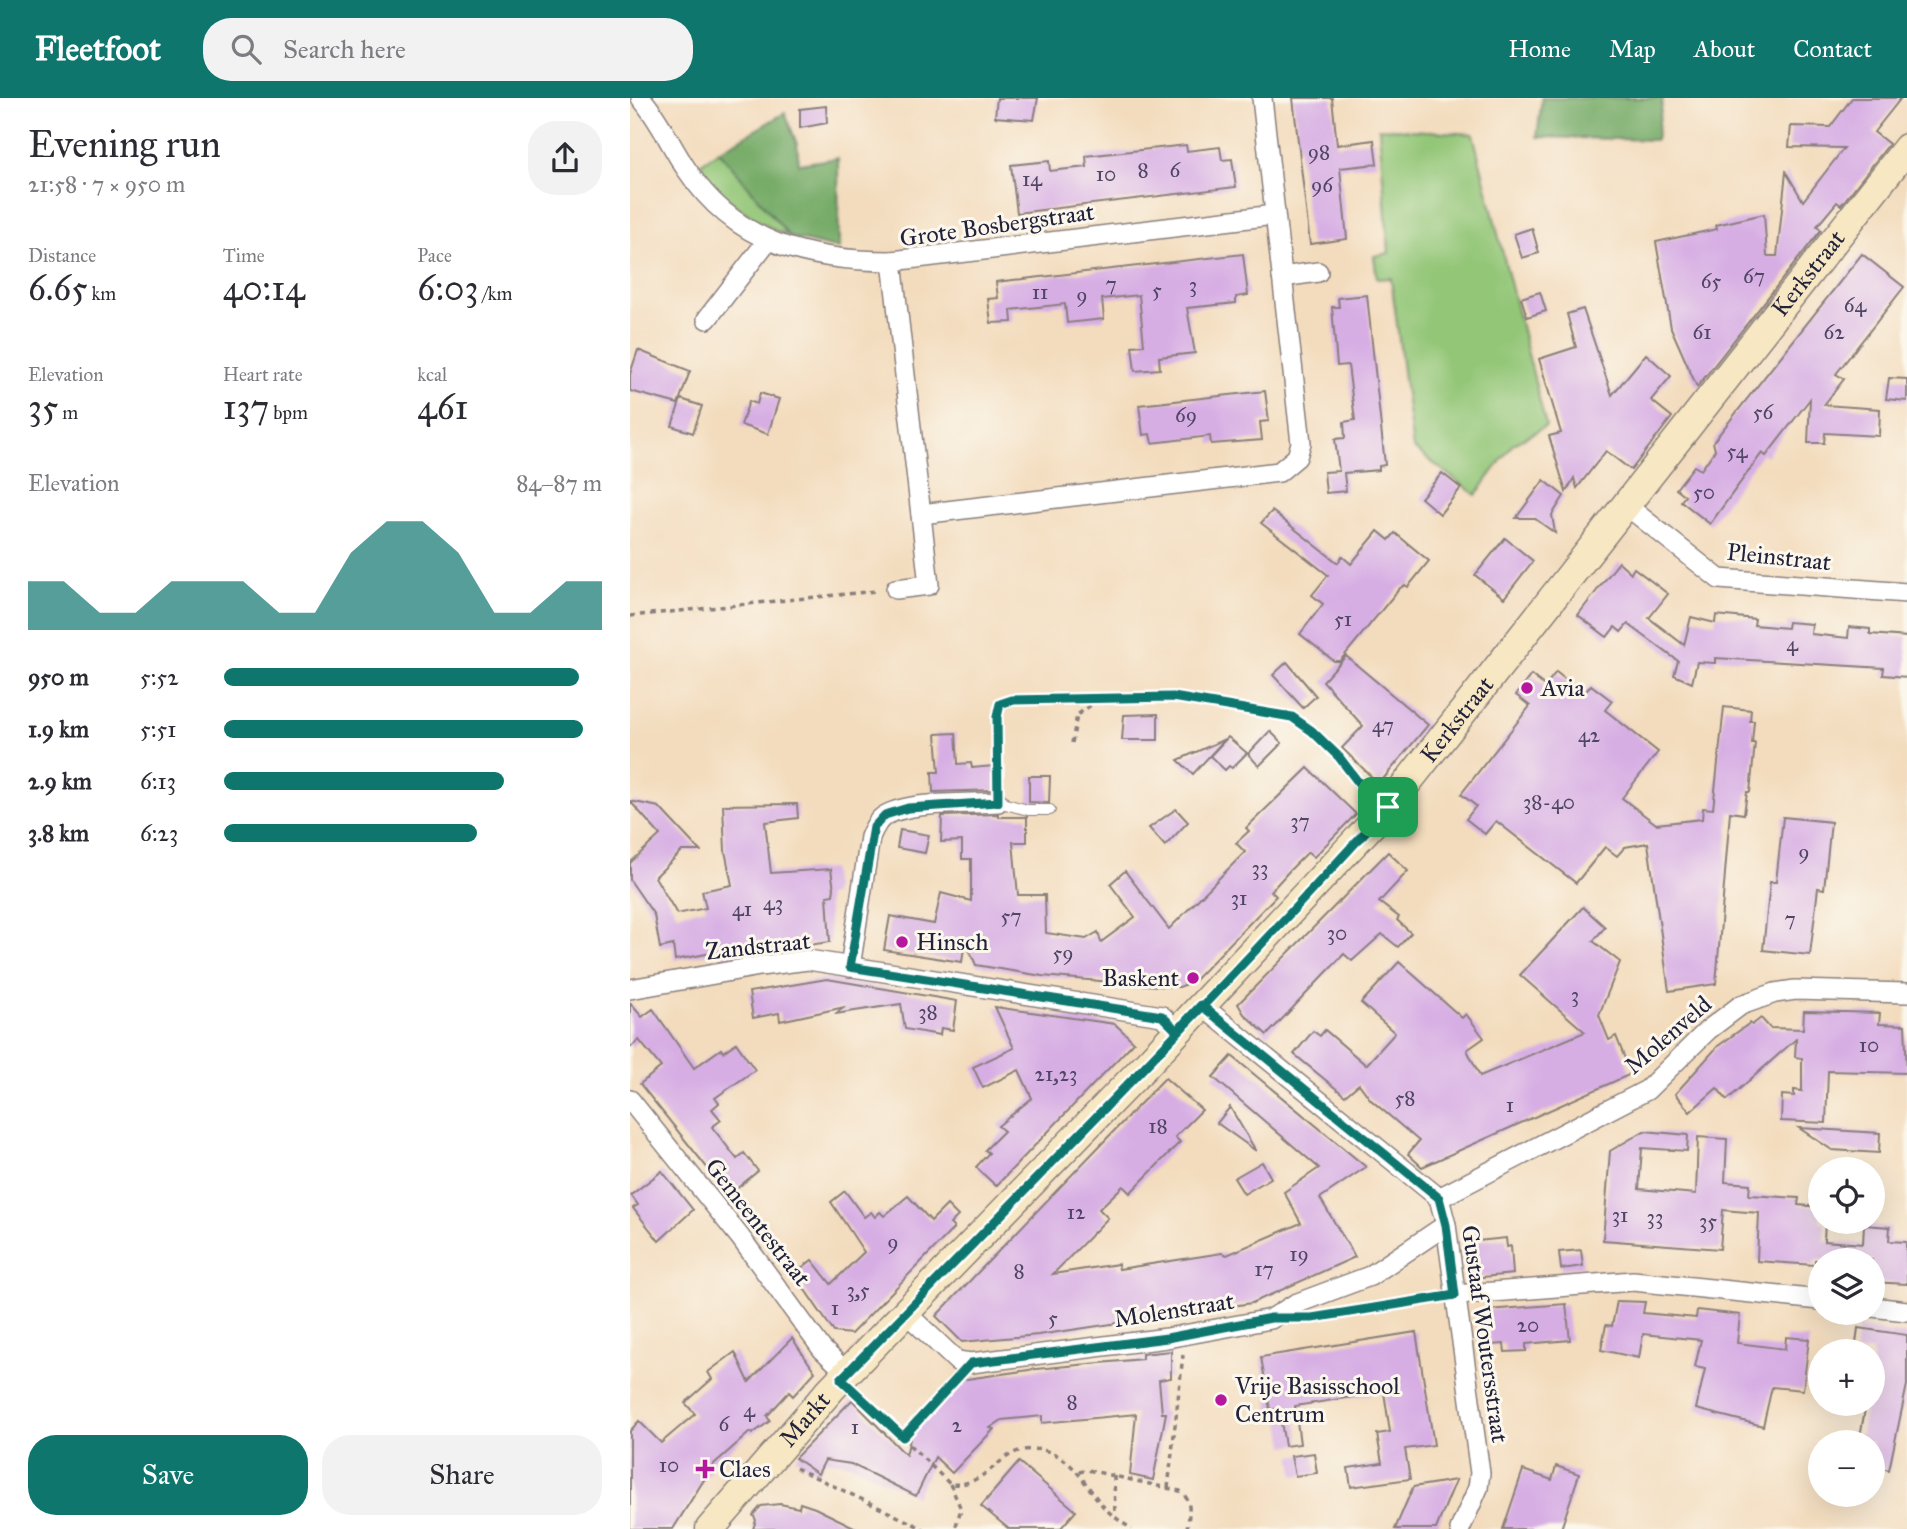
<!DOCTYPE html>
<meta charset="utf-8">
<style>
:root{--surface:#fff;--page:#f2f2f3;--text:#2b2b33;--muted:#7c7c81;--accent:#0f766e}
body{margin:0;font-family:"IM FELL Great Primer",serif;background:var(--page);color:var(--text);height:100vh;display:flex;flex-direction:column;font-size:26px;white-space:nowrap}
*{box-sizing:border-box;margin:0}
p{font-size:23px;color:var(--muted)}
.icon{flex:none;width:38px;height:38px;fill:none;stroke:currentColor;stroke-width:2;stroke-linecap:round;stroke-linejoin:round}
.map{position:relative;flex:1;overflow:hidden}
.sheet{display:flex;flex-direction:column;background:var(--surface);width:630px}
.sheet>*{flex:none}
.controls{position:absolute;left:1178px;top:1059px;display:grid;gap:14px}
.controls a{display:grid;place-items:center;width:77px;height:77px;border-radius:50%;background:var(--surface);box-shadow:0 7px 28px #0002;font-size:35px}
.pin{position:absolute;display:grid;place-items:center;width:60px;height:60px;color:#fff;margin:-30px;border-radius:14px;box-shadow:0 4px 10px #0006}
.round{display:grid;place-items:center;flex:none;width:74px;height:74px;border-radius:28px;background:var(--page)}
.summary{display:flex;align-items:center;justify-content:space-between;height:119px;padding:0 28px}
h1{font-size:38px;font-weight:600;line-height:52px}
.figures{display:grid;grid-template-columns:repeat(3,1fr);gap:10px;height:119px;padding:7px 28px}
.figures div{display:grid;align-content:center}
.figures b{font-size:35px;font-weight:600}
.figures small{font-size:19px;font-weight:400}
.figures p{font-size:19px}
.chart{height:196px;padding:14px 28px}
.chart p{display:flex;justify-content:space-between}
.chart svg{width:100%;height:126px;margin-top:7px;fill:var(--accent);opacity:.7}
.action{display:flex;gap:14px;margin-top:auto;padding:14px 28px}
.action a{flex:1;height:80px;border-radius:28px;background:var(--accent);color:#fff;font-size:28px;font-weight:600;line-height:80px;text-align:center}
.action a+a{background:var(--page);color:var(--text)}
ul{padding:0 28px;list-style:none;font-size:23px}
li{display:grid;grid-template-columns:112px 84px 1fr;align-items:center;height:52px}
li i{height:18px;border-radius:9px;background:var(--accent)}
header{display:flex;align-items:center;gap:42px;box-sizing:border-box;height:98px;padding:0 35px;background:var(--accent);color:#fff}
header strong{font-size:33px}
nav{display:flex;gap:38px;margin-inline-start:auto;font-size:24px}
.search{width:490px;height:63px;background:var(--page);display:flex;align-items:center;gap:18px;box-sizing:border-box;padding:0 24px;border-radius:28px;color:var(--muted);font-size:26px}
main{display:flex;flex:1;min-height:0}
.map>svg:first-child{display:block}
.green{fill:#93c677;stroke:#5a7459;stroke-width:2}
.forest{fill:#76ab68;stroke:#4c6652;stroke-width:2}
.building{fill:#d7aee4}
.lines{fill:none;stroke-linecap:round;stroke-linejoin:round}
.lane-casing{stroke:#8a7f7c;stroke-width:12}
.street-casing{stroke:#8a7f7c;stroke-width:22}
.secondary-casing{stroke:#8a7f7c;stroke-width:31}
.path{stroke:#8a7f7c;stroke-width:3.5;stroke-dasharray:5 5;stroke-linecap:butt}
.lane{stroke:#fff;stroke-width:10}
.street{stroke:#fff;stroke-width:19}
.secondary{stroke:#f7e8c3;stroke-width:28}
.route-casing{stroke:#fff;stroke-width:14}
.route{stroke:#0f766e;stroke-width:9}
.poi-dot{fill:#b5179e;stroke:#fbf7ec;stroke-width:2.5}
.labels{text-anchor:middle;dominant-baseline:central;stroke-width:6;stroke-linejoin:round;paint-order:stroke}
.number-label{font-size:21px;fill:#4f4565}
.street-label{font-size:24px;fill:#22223b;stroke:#fbf7ec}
.poi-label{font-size:24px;fill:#22223b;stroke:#fbf7ec;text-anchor:start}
</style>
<header>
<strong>Fleetfoot</strong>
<div class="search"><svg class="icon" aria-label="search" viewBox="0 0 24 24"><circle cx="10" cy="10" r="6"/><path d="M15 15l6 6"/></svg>Search here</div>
<nav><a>Home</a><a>Map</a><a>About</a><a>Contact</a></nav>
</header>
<main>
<section class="sheet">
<div class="summary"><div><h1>Evening run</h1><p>21:58 · 7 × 950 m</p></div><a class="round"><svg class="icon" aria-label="share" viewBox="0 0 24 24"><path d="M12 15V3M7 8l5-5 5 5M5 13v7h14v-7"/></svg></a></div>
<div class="figures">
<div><p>Distance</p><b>6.65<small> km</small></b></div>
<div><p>Time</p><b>40:14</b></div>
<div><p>Pace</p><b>6:03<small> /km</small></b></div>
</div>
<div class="figures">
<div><p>Elevation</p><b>35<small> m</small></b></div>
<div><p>Heart rate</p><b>137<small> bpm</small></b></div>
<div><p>kcal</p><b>461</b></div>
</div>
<div class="chart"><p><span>Elevation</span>84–87 m</p>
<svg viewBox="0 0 160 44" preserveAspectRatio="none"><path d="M0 44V27L10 27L20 38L30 38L40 27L50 27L60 27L70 38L80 38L90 17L100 6L110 6L120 17L130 38L140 38L150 27L160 27V44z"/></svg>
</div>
<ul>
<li><b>950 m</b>5:52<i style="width:94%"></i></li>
<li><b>1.9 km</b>5:51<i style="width:95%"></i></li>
<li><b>2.9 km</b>6:13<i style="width:74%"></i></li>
<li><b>3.8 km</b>6:23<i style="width:67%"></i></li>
</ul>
<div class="action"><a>Save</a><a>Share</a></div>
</section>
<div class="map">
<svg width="1277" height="1431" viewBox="0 0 1277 1431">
<rect width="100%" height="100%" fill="#fbf7ec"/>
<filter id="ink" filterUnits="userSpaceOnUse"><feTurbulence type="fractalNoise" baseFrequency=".0143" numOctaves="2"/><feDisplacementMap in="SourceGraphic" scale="14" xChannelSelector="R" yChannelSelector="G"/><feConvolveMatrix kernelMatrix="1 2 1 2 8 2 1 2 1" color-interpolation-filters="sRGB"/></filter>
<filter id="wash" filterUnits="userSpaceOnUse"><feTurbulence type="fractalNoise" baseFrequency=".00686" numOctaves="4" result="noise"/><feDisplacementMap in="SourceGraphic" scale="28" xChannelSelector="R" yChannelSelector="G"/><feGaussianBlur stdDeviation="1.57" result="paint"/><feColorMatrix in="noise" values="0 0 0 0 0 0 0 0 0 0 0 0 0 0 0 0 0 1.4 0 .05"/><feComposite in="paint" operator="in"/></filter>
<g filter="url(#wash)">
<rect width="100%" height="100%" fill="#f3dcbd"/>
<g class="green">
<polygon points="749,30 843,36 916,328 883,346 846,397 783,350 761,180 747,181 744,158 759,155"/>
<path d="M89,53L160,139C122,123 93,101 67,68Z"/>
</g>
<g class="forest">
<polygon points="912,0 1033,0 1026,42 907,39"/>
<polygon points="155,15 167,46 169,66 208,60 209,151 160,139 89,53"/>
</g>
<g id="blocks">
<g class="building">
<polygon points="367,0 408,0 404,22 365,19"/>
<polygon points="663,0 702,0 707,47 744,42 747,66 710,70 717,141 680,146"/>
<polygon points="1222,0 1271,0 1244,34 1259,46 1211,107 1207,104 1187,128 1191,132 1067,289 1041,230 1026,144 1087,131 1086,127 1134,116 1137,158 1147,158 1156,74 1173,103 1214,50 1159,49 1161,28 1200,29"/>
<polygon points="196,8 197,25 170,30 170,11"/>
<polygon points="556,47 557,53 590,49 592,62 602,61 606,89 387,115 381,67 419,63 420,73 457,69 456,58"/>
<polygon points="902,130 909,155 892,160 884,136"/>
<polygon points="613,156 618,197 606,199 606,205 557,210 565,255 529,259 530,271 505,273 502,248 514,247 509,197 472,201 474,221 437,225 435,206 381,212 382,224 361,225 358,201 368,200 366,184"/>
<polygon points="1232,156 1274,189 1206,276 1214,281 1194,307 1250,311 1249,338 1195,335 1194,345 1178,345 1180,301 1136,358 1132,355 1080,426 1051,403 1055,398 1046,391 1064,368 1071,372 1085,352 1083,344"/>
<polygon points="910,194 916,213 897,219 891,200"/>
<polygon points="737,197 755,367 749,368 749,372 714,375 716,393 696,395 694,374 709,373 705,341 715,340 714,324 725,322 718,267 707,268 702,209 709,209 708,200"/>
<polygon points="953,211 982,297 1016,256 1041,278 1021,302 1042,319 1001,372 976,353 947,390 944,380 936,394 919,338 931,335 909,261 946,249 937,216"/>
<polygon points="8,252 60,273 48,306 0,293 0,276"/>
<polygon points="1259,280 1277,281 1277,303 1256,301"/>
<polygon points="635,293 639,323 630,324 632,342 581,346 580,338 522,345 520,336 513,337 509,307"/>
<polygon points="130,295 149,301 138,336 111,327 119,303 127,306"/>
<polygon points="51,301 72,308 63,335 42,328"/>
<polygon points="812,375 831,390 810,416 791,400"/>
<polygon points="914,382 934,398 922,417 925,435 904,420 886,420"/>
<polygon points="642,413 708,465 712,458 721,466 748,433 759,442 765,435 799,463 778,489 775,487 769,491 710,563 704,563 670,536 693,506 682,497 698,477 631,425"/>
<polygon points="875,440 903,463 874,500 845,477"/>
<polygon points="989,464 1001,475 1004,470 1038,496 1019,520 1054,547 1061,519 1085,525 1086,517 1125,521 1124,527 1157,530 1158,524 1182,526 1181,536 1218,540 1219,529 1240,531 1240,536 1277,539 1277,579 1253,577 1254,570 1085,560 1085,565 1067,564 1062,585 1044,577 1048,563 998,526 991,534 985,529 977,539 948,517"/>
<polygon points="716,558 798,627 749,686 712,650 733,628 693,583"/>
<polygon points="657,564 686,598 673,610 643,577"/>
<polygon points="926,574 954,596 961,587 982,603 975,612 1028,654 992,700 1026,726 1072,721 1073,710 1083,711 1094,609 1121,612 1120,623 1124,623 1122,645 1125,645 1120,694 1117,694 1114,716 1100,714 1086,886 1039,893 1018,745 995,749 987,758 975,749 946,785 866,723 855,736 836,721 846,708 831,696 900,608 886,597 901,577 915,588"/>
<polygon points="528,616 528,642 492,642 494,617"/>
<polygon points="640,633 652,645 629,668 618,656"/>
<polygon points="326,635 328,666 341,665 342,670 364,668 366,692 303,694 302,674 309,674 306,636"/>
<polygon points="598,639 617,655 602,670 599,668 595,672 580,658"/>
<polygon points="595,641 563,676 548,662"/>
<polygon points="678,670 726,716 684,759 678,754 660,772 641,793 646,798 563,884 549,889 528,888 412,878 346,867 335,842 332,864 254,852 260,818 304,826 311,795 341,803 341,761 332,761 332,743 311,744 312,718 368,716 368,719 397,719 397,744 383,744 388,797 415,797 416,835 456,841 468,834 471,844 505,819 480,786 495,773 539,831 615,754 606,745 619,733 616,730"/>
<polygon points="399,678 420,678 419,705 399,704"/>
<polygon points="0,703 29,709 70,753 52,753 25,779 47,816 76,810 72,793 102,787 95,753 93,707 167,706 168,720 135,724 141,775 201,771 204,791 203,797 197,798 200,844 93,859 92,853 45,862 43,847 30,850 24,817 0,782 0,765 30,737"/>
<polygon points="546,711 558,724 535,748 519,730"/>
<polygon points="1153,719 1201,724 1194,791 1188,790 1180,857 1133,852 1140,784 1146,784"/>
<polygon points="270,732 299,737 295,755 267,750"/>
<polygon points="758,754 778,773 749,804 769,819 767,822 781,835 768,849 752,836 722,863 714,856 637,937 614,916 608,906"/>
<polygon points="953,809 975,829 963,843 990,864 969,917 979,942 986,938 1001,976 792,1069 778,1056 789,1043 741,1002 729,986 715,998 664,956 683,933 690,938 695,932 736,967 765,935 731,905 769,864 832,920 836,916 854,940 837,952 850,978 955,934 890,877"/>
<polygon points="197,881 327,903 323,932 311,930 310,937 275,931 271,906 205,916 215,909 150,923 149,915 123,920 119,894"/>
<polygon points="0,905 12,919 23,911 64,970 91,951 93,954 106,945 125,972 85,1000 89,1005 82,1011 91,1022 82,1029 107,1061 114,1055 128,1073 99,1097 10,986 31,969 9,942 0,950"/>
<polygon points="365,909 485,926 504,944 366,1088 346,1069 359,1055 355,1052 374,1033 368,1028 402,1000 389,972 353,990 343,969 384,950"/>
<polygon points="1174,913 1250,915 1249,926 1275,927 1277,975 1198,973 1196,1025 1151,1023 1152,997 1164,998 1164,992 1172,993 1172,960 1165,959 1166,941 1097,1002 1087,990 1060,1014 1045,996 1088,948 1120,925 1122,927 1131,920 1140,930 1173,931"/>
<polygon points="602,958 736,1069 690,1100 725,1159 622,1205 408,1237 332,1244 306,1218 535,980 572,1012 545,1039 550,1044 500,1095 493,1088 469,1111 478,1120 423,1176 488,1166 489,1171 592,1155 597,1157 671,1125 654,1094 689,1070 583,979"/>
<polygon points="600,1009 626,1053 587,1025"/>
<polygon points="1169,1030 1250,1035 1249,1055 1202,1052"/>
<polygon points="1014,1033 1058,1037 1057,1053 1012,1050 1009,1091 1066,1096 1068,1039 1097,1041 1095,1084 1120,1086 1119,1097 1169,1100 1168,1107 1190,1109 1190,1124 1195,1124 1194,1143 1233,1146 1234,1127 1260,1129 1259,1143 1276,1144 1277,1186 1242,1184 1242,1162 1185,1162 1185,1167 1127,1163 1129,1115 1093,1112 1090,1151 973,1142 980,1053"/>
<polygon points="632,1064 641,1080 614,1096 604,1080"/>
<polygon points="32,1073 63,1112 29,1143 3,1110 8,1107 1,1097"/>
<polygon points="215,1093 234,1119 241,1114 245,1119 250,1114 254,1118 278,1098 301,1123 317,1107 328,1118 320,1126 324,1130 221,1236 204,1234 164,1176 182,1162 201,1186 234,1154 201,1104"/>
<polygon points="876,1140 877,1149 881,1148 883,1176 842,1180 838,1144"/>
<polygon points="951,1152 953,1168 931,1171 929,1154"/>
<polygon points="987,1203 1015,1204 1013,1215 1066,1220 1067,1212 1110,1217 1107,1245 1155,1251 1156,1239 1179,1241 1173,1292 1142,1289 1133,1328 1066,1311 1075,1271 1065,1269 1071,1242 1013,1236 1009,1260 971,1252 976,1227 982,1228"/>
<polygon points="936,1206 940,1242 896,1246 896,1253 875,1254 874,1246 860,1247 857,1212"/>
<polygon points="1228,1230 1277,1237 1277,1287 1259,1372 1242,1367 1242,1344 1229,1344 1236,1306 1242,1306 1242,1253 1225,1253"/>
<polygon points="786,1234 804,1347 775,1351 780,1381 721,1389 718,1370 752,1365 747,1336 760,1334 754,1294 665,1308 670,1346 655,1348 649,1311 640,1312 631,1259"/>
<polygon points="162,1240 185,1274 163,1298 159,1294 137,1318 140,1323 122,1336 120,1334 84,1366 43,1431 0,1431 0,1333 9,1323 31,1345 65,1316 55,1305 82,1281 78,1274 105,1254 119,1284"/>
<polygon points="541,1253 541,1280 529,1282 532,1315 536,1315 523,1382 500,1377 506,1316 412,1325 412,1318 372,1322 360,1330 364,1331 322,1375 305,1359 286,1398 221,1366 195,1362 188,1376 165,1360 222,1302 276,1357 282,1333 330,1282 406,1271 512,1261 512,1256"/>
<polygon points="684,1355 687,1375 665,1378 661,1358"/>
<polygon points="389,1364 446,1413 430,1431 379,1431 351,1408"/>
<polygon points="926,1368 949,1376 931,1431 873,1431 893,1372 922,1382"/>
<polygon points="826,1382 806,1431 765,1431 783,1389"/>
<polygon points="170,1405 185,1410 228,1431 123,1431 126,1422 123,1417 131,1408 150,1406 169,1410"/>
</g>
</g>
</g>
<g filter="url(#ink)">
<use href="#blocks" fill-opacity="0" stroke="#8a7f7c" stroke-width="2"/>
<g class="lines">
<defs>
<polyline id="lane" points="368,704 398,712 420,712"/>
<g id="street">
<path d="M11,0C30,22 41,49 57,72C106,146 179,163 262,163L644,117"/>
<polyline points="262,163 299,487 266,491"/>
<polyline points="652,179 688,174"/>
<polyline points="77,221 138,142"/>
<polyline points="997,408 1089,481 1277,495"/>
<polyline points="291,416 649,374 667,359 671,345 632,0"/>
<path d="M220,869L240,739C244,730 248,721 256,717C281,703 339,706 368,704"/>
<polyline points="0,891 130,868 178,862 532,918 547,933"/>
<polyline points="571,907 809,1100 816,1127 850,1375 848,1390 830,1431"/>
<polyline points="0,1002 110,1139 192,1251 217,1275"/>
<polyline points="809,1100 1017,992 1078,932 1111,907 1145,895 1165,892 1277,895"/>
<polyline points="825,1197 1003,1183 1190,1202"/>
<polyline points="1242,1209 1277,1213"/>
<polyline points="275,1214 327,1263 341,1265 537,1240 641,1221 665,1206 740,1178 816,1127"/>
</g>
<g id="secondary">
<path id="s1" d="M80,1431L201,1291L515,968L758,709L1277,50"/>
</g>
</defs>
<use href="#lane" class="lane-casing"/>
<use href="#street" class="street-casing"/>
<use href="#secondary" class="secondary-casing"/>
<g class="path">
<polyline points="0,518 246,493"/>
<polyline points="442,645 447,617 471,600 543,599 662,619 682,633 709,659 731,688 740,695"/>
<polyline points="367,684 367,619 370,606 382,602 469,600"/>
<polyline points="695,1218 805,1200"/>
<path d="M229,1298L320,1386C353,1390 369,1356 393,1352C436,1346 449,1379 472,1407C481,1417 491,1424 502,1431"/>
<polyline points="273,1339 324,1284"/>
<polyline points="166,1370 294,1431"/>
<path d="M449,1374L458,1372L550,1393C563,1403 559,1416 557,1431"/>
<polyline points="484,1378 485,1418"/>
<polyline points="320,1386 331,1411 325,1431"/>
<polyline points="538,1390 553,1257"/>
</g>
<use href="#lane" class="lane"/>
<use href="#street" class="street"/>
<use href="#secondary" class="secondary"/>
</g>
</g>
<g class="lines" filter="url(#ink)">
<defs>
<path id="route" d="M758,709C581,904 395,1092 211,1281L273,1339L341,1265L537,1240L641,1220H682L825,1197L816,1127L809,1100L571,907L547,933L532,918L220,869L244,729L255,717L278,710L368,704L367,619L370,606L382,602L543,599L662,619L682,633L709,659L731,688L758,709"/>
</defs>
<use href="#route" class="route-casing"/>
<use href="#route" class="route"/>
</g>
<g class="poi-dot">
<circle cx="897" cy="590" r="7"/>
<circle cx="272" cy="844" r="7"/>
<circle cx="563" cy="880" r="7"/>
<circle cx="591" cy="1302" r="7"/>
<path d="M71.5 1360.5h7v7h7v7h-7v7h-7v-7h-7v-7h7z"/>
</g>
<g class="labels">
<g class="number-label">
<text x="689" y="54">98</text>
<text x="513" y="72">8</text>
<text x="545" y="72">6</text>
<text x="476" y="76">10</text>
<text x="402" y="81">14</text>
<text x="692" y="87">96</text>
<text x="1124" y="178">67</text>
<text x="1081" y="183">65</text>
<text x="481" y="186">7</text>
<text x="563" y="187">3</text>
<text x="527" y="192">5</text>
<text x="410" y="194">11</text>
<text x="452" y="197">9</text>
<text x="1225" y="207">64</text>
<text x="1072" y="234">61</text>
<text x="1204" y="234">62</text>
<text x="1133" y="314">56</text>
<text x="556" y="317">69</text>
<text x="1107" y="353">54</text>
<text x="1074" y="394">50</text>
<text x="713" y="521">51</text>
<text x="1162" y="546">4</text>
<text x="753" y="627">47</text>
<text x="959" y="637">42</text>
<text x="919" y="704">38-40</text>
<text x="670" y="723">37</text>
<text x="1174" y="754">9</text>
<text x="630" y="770">33</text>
<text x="609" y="800">31</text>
<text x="143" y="805">43</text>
<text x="112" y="811">41</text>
<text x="381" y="818">57</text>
<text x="1160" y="821">7</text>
<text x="707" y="835">30</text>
<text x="433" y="855">59</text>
<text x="945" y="897">3</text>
<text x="298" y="914">38</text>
<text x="1239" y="947">10</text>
<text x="426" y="976">21,23</text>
<text x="775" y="1000">58</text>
<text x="880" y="1007">1</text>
<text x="528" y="1028">18</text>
<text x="446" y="1114">12</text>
<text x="990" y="1117">31</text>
<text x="1025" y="1119">33</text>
<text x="1078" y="1123">35</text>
<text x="263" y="1144">9</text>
<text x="669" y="1156">19</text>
<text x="634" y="1171">17</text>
<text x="389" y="1173">8</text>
<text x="228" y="1192">3,5</text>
<text x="205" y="1210">1</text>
<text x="423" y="1220">5</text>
<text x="898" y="1227">20</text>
<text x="442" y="1304">8</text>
<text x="119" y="1312">4</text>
<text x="94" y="1326">6</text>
<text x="327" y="1327">2</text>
<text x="225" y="1329">1</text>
<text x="39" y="1367">10</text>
</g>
<g class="street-label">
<text transform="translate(367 127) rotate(-8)">Grote Bosbergstraat</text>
<text stroke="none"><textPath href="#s1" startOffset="1670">Kerkstraat</textPath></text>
<text transform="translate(1149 459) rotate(6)">Pleinstraat</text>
<text stroke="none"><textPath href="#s1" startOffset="1102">Kerkstraat</textPath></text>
<text transform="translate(128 848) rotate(-6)">Zandstraat</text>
<text transform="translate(1038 937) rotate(-41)">Molenveld</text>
<text transform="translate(128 1124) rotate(52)">Gemeentestraat</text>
<text transform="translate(544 1212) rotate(-9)">Molenstraat</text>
<text transform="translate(855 1236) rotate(82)">Gustaaf Woutersstraat</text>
<text stroke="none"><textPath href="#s1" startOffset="145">Markt</textPath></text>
</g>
<g class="poi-label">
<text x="911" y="590">Avia</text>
<text x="286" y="844">Hinsch</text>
<text x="549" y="880" text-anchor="end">Baskent</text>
<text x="605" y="1288">Vrije Basisschool<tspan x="605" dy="28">Centrum</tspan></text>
<text x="89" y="1371">Claes</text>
</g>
</g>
</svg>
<div class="controls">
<a><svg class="icon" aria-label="locate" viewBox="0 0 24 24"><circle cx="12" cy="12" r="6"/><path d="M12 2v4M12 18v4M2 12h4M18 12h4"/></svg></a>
<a><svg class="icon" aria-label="layers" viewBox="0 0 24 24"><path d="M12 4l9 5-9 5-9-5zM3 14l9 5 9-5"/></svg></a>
<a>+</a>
<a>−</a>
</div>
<div class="pin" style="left:758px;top:709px;background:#1e9e55"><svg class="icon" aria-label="arrive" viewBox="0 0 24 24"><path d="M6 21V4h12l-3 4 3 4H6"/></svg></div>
</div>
</main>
